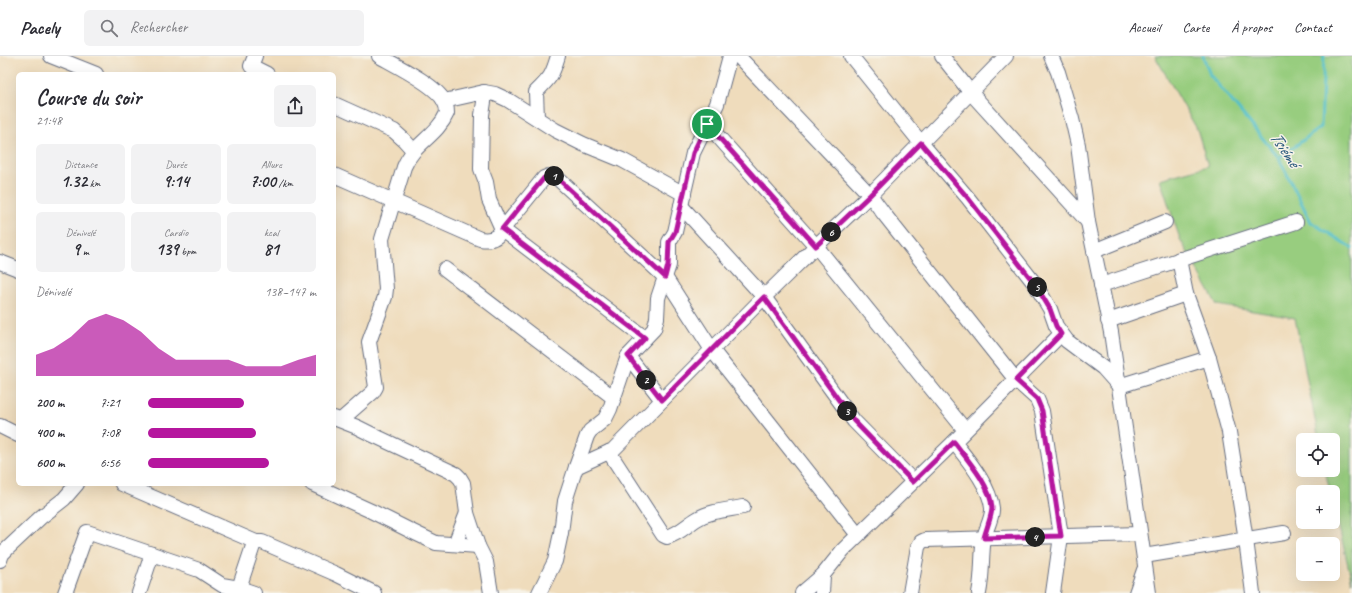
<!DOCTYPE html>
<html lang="fr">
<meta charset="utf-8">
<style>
:root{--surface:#fff;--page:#f2f2f3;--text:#2b2b33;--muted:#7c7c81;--line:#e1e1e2;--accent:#b5179e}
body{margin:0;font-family:Caveat,sans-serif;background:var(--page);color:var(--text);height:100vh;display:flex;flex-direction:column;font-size:15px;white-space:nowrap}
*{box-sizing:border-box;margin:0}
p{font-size:13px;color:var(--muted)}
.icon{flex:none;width:22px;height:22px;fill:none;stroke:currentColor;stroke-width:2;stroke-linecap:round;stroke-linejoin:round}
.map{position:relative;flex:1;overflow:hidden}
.side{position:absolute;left:16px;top:16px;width:320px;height:414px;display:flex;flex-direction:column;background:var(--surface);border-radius:6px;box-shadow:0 4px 16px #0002}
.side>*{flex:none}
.buttons{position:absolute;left:1296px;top:377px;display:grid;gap:8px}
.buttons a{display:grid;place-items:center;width:44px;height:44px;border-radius:6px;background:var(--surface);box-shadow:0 4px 16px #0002;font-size:20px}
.pin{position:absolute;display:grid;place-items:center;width:34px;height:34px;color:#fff;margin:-17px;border:2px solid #fff;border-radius:50%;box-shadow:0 1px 4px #0007}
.km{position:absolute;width:20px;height:20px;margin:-10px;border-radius:50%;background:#222;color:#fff;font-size:11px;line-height:20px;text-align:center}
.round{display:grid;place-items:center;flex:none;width:42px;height:42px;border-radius:6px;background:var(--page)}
.headline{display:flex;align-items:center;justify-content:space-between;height:68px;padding:0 20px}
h1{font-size:22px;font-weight:600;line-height:30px}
.stats{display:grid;grid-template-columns:repeat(3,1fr);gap:6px;height:68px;padding:4px 20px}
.stats div{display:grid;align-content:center;border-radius:6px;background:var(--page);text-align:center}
.stats b{font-size:17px;font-weight:600}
.stats small{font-size:11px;font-weight:400}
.stats p{font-size:11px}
.chart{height:112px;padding:8px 20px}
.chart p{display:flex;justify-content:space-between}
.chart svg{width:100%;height:72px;margin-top:4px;fill:var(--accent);opacity:.7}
ul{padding:0 20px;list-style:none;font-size:13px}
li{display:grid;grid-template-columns:64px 48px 1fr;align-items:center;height:30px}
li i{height:10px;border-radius:5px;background:var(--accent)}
header{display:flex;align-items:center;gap:24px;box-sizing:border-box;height:56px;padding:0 20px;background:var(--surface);border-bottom:1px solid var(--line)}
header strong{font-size:19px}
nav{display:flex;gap:22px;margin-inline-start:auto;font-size:14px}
.search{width:280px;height:36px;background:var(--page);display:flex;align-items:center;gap:10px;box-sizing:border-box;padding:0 14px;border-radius:6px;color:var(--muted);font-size:15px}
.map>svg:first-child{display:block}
.green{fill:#98cd7f;stroke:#5a7e6e}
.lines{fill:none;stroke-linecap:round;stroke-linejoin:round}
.stream{stroke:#53c0c9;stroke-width:3}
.minor-casing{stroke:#656c7f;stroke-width:16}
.minor{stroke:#fff;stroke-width:14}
.route-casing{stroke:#fff;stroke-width:8}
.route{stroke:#b5179e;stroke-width:5}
.labels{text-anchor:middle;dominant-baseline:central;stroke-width:3;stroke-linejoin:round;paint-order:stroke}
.water-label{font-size:18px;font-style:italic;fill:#2c5a7e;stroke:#f7f3e8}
</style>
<header>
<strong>Pacely</strong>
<div class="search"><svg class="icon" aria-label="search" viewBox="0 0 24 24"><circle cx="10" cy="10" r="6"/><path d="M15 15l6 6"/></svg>Rechercher</div>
<nav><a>Accueil</a><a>Carte</a><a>À propos</a><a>Contact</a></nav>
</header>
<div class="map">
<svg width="1352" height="537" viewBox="0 0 1352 537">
<rect width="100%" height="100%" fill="#f7f3e8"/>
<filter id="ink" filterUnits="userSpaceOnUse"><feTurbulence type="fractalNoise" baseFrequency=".025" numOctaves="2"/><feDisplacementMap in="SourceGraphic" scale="8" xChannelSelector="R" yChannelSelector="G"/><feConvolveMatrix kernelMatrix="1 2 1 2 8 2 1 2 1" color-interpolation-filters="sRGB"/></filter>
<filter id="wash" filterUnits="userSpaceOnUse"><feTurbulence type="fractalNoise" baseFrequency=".012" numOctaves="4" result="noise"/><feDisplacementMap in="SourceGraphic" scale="16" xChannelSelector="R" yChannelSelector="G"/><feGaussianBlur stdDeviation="0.9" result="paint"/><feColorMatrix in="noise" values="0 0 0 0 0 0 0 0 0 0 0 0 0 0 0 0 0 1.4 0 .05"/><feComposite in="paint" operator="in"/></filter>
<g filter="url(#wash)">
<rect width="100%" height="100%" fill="#efdcbc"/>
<polygon class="green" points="1155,0 1352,0 1352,526 1333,447 1333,436 1330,436 1325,414 1333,414 1333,384 1319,384 1295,262 1217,249 1180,183 1160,123 1208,110 1197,73"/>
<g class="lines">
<g class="stream">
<polyline points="1203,0 1210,19 1279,102 1311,166 1352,192"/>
<polyline points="1279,102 1321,71 1324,0"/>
</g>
</g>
</g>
<g filter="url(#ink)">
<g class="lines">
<defs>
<g id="minor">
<polyline points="51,0 96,18"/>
<polyline points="255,0 251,10 267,18"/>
<polyline points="738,0 870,139 884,158 1016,324 1037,343 1042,355 1061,480 1053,537"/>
<polyline points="851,0 921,87 968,142 1035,228 1050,253 1056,270 1067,285 1103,312 1119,330 1209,302"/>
<polyline points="942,0 971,37 1088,166"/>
<polyline points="1051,0 1058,16 1072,63 1078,89 1088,166 1111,276 1149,537"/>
<polyline points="484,36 484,46 482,59 481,113 486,126 489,144 502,173 645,282"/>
<polyline points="444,45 484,36 495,38 508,44 555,74 583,88 622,104 684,138"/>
<polyline points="334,48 394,75 404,84 413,94"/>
<path d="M537,62L536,36C551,21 552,20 558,0"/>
<polyline points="707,68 816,190 965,374"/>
<path d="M334,119L480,183C487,184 492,184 497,180L544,122L549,120H555L665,221L712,294L858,479"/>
<polyline points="681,150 764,241 854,365 913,425"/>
<polyline points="1094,195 1165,166"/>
<polyline points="1179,203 1186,238 1209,302 1229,376 1246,484 1253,537"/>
<polyline points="0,206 18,213"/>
<polyline points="445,213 614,342"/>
<polyline points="1101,229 1296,166"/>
<polyline points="1108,265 1186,238"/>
<polyline points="628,300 662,344"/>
<polyline points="334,362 357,371 373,379 456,418 460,422 463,427 467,457 478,490 486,506 491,537"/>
<path d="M341,364L373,336L376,331L369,286L385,241L386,233L382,183L404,111C413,88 437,80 447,57C447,53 446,48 444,45C436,29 395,9 379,0"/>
<polyline points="0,370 18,379"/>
<path d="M954,386C967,403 990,430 992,452C993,461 986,472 984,482C981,500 983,518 979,537"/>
<path d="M609,396L663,479L667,481C679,478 687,469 697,463C710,455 727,454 743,451"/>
<polyline points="576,411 613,394 764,241 816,190 870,139 1006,0"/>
<polyline points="122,428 256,486"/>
<polyline points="312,428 371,455 413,476 436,487 478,490"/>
<polyline points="455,488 467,457"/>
<polyline points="1144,500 1284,477"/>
<polyline points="0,504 2,498 7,493 41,461 64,443 77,428"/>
<polyline points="239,532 253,490 256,486 262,486 336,518 374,537"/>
<polyline points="65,537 87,476 199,514 222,529 239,532 254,537"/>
<polyline points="139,537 152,498"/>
<polyline points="539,537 555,505 561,477 565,445 576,411 587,380 590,375 605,363 610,353 628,300 654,273 657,262 658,242 669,209 669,186 675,176 693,97 717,48 730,0"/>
<polyline points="802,537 823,519 843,494 954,386 1061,278"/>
<polyline points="822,537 823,519"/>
<polyline points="910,537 918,491 921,486 925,484 1140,478"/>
<polyline points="1136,537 1144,514"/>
</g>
</defs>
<use href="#minor" class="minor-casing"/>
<use href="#minor" class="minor"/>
</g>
</g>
<g class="lines" filter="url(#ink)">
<defs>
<path id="route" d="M707,68L816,190L870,139L921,87L968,142L1035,228L1050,253L1056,270L1061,278L1016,324L1037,343L1042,355L1061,480L984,482C986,474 992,459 992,452C991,430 967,403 954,386L913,426L854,365L764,241L662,344L628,300L645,282L502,173L544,122L549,120H555L665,221L668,209L669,186L675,176L693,97Z"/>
</defs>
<use href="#route" class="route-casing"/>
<use href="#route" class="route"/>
</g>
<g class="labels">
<g class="water-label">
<text transform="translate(1285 93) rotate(56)">Tsiémé</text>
</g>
</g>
</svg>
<div class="buttons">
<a><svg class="icon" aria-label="locate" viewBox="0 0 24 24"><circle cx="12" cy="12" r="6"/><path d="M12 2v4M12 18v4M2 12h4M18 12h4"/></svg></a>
<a>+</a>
<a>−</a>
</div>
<div class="pin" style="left:707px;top:68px;background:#1e9e55"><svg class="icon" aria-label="arrive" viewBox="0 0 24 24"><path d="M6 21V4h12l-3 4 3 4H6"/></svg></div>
<b class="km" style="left:554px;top:120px">1</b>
<b class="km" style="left:646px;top:324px">2</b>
<b class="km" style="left:847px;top:355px">3</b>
<b class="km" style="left:1035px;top:481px">4</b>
<b class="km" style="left:1037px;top:231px">5</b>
<b class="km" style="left:831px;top:176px">6</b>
<section class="side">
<div class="headline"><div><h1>Course du soir</h1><p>21:48</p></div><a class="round"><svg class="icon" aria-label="share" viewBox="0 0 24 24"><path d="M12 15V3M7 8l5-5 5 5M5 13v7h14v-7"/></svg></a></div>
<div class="stats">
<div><p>Distance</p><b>1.32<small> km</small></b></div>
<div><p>Durée</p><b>9:14</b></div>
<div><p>Allure</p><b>7:00<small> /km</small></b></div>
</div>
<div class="stats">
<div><p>Dénivelé</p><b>9<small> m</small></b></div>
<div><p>Cardio</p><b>139<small> bpm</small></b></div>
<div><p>kcal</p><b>81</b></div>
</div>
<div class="chart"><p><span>Dénivelé</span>138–147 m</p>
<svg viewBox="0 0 160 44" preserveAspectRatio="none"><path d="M0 44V31L10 27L20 20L30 10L40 6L50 10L60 17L70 27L80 34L90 34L100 34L110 34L120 38L130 38L140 38L150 34L160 31V44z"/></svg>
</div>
<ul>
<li><b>200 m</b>7:21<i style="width:57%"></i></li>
<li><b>400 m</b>7:08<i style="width:64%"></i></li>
<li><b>600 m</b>6:56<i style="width:72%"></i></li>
</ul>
</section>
</div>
